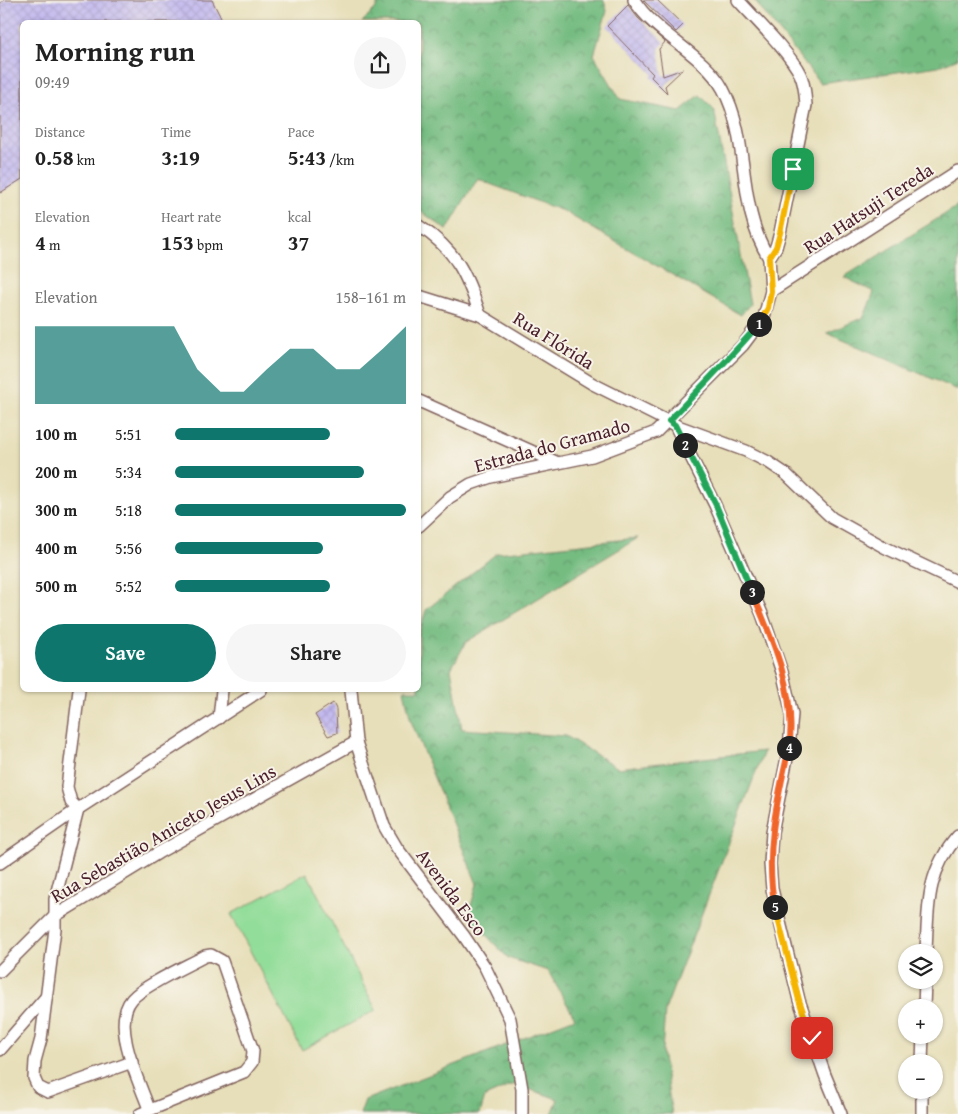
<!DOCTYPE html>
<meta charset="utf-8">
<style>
:root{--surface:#fff;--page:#f6f6f6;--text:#222;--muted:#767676;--accent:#0f766e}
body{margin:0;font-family:"Gentium Book Plus",serif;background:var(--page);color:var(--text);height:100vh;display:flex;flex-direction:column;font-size:19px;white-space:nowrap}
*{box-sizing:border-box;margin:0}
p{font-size:16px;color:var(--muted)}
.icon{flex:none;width:28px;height:28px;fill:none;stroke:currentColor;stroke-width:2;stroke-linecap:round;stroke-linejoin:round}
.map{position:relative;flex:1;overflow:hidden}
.sheet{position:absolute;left:20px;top:20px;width:401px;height:672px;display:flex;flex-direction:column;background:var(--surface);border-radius:8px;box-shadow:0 1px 4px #0004}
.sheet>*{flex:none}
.controls{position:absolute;left:898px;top:944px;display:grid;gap:10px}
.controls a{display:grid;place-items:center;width:45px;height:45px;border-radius:50%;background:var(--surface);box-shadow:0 1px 4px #0004;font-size:25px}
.pin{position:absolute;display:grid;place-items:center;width:42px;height:42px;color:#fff;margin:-21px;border-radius:10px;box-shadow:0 2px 8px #0006}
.km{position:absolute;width:25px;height:25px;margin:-12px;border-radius:50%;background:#222;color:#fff;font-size:14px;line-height:25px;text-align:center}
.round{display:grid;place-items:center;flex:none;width:52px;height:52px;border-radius:26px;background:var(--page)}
.headline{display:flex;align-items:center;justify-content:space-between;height:85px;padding:0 15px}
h1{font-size:28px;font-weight:800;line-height:38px}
.figures{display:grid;grid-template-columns:repeat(3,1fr);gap:8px;height:85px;padding:5px 15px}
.figures div{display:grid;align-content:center}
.figures b{font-size:21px;font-weight:800}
.figures small{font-size:14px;font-weight:400}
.figures p{font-size:14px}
.chart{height:140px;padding:10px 15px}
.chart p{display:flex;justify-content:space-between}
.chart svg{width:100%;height:90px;margin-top:5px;fill:var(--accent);opacity:.7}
.button{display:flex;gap:10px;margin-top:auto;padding:10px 15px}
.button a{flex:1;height:58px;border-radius:30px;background:var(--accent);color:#fff;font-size:20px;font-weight:800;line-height:58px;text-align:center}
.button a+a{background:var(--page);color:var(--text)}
ul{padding:0 15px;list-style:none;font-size:16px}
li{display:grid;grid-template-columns:80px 60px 1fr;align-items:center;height:38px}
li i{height:12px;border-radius:6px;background:var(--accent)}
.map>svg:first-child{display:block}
.forest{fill:url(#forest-crowns);stroke:#606e56}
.garden{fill:#92dd99;stroke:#6e7e62}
.building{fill:url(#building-cross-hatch)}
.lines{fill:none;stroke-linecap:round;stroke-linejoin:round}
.street-casing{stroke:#81625d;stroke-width:14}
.street{stroke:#fff;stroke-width:11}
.split-1-casing{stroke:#fff;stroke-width:10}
.split-2-casing{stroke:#fff;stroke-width:10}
.split-3-casing{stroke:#fff;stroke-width:10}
.split-4-casing{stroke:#fff;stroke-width:10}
.split-5-casing{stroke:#fff;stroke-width:10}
.split-6-casing{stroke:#fff;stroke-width:10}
.split-1{stroke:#f5b400;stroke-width:6}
.split-2{stroke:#22a559;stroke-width:6}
.split-3{stroke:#22a559;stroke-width:6}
.split-4{stroke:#f0652b;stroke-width:6}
.split-5{stroke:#f0652b;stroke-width:6}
.split-6{stroke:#f5b400;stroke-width:6}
.labels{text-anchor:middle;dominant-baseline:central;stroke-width:4;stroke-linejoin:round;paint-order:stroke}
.street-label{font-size:19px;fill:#4a1f2b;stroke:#f7f3e8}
</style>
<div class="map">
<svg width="958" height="1114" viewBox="0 0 958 1114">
<defs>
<pattern id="forest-crowns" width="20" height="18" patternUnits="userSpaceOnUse" patternTransform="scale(1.25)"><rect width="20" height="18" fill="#75bc81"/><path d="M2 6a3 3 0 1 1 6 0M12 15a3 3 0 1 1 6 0" fill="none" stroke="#62986a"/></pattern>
<pattern id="building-cross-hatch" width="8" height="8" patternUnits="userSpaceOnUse" patternTransform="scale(1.25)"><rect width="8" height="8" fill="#bfb5f0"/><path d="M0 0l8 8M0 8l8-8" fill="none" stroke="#a69bce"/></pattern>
</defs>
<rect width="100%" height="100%" fill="#f7f3e8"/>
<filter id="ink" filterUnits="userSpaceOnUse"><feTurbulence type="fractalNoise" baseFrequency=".02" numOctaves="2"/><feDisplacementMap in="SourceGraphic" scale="10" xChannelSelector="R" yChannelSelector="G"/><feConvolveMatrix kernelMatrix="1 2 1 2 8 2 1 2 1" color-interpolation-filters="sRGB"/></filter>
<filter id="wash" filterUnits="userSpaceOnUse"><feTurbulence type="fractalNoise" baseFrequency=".0096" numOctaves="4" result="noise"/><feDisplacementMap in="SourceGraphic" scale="20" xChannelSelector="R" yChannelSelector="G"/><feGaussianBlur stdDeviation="1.12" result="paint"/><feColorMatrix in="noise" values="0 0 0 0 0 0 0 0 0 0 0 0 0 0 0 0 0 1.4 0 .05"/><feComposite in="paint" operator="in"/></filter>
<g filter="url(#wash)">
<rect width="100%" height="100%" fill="#e7dfb9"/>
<g class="forest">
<polygon points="380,0 604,0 607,11 594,55 620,99 680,111 700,95 714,109 750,304 741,315 563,211 490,184 478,178 447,230 419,210 419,22 362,22 375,9"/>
<polygon points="754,0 958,0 958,58 939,66 820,83"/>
<polygon points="958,206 958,390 827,333 864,317 874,292 844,277"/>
<polygon points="638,538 466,642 451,669 462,729 566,736 618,768 764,751 665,1010 662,1051 672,1114 552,1114 558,1099 514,1084 485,1097 480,1114 360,1114 365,1100 575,1018 548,971 508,958 468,916 477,884 411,721 404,690 419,690 419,633 426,610 497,553"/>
</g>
<polygon class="garden" points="307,873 376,1010 302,1050 231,914"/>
<g id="blocks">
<g class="building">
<polygon points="5,0 212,0 223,22 22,22 22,179 0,193 0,3"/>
<polygon points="643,0 657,0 683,25 676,32"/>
<polygon points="628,5 638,18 665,42 659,49 663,76 683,69 665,86 667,93 651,77 653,74 607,26"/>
<polygon points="333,703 336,709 337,733 328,736 315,715"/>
</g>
</g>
</g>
<g filter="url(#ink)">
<use href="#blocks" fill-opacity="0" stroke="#81625d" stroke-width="1"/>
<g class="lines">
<defs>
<g id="street">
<path d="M634,0C656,35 704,54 723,89C751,141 736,206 769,258"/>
<path d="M419,226C456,250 467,274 480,315"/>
<polyline points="771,291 958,171"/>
<polyline points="419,296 480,315 593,384 675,425 746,451 768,462 786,474 832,518 884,547 958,582"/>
<polyline points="419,401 558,463"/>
<polyline points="675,425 715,505 762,614 783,675 792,714 789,748 772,832 770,864 772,889 799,1000 825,1075 841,1114"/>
<path d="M419,526L450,497L471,484L491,477L592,456L656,432L743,345L764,317L771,291L769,258L776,247L780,233L806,105C805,94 805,84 800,74C790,53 755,19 738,0"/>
<polyline points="351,690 356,742 384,826 397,848 464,936 485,967 510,1019 522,1089 522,1114"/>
<polyline points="219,718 222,690"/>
<polyline points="78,809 55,899 55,929 41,1039 35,1061 34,1078 38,1087 48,1092 132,1062"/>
<polyline points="78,809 71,802 67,787 79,690"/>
<polyline points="0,863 78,809 261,690"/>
<path d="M926,952C928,907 926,872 958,836"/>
<polyline points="0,971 55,916 158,853 356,742"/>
<polyline points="924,1008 925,980"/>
<polyline points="0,1050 46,997"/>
<polyline points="922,1062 923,1035"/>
<path d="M140,1114L244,1072L252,1062L253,1051L222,961L211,955L205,956C187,966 144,985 132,999C110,1024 140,1083 149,1109"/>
<polyline points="922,1114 922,1090"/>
</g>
</defs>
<use href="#street" class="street-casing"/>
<use href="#street" class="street"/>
</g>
</g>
<g class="lines" filter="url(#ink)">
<defs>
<polyline id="split-1" points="759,324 768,308 771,291 769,258 776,247 780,233 793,169"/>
<path id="split-2" d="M685,445L675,425L669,421C699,389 731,357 759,324"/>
<polyline id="split-3" points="685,445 716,505 752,592"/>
<path id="split-4" d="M752,592C773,640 797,695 789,748"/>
<path id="split-5" d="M775,907C764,853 777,801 789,748"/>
<polyline id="split-6" points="775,907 799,1000 812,1038"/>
</defs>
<use href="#split-1" class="split-1-casing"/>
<use href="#split-2" class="split-2-casing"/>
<use href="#split-3" class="split-3-casing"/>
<use href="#split-4" class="split-4-casing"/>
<use href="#split-5" class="split-5-casing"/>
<use href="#split-6" class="split-6-casing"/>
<use href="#split-1" class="split-1"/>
<use href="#split-2" class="split-2"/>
<use href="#split-3" class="split-3"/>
<use href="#split-4" class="split-4"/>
<use href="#split-5" class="split-5"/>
<use href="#split-6" class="split-6"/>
</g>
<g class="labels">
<g class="street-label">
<text transform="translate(868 208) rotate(-33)">Rua Hatsuji Tereda</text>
<text transform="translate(554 340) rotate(32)">Rua Flórida</text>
<text transform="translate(552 445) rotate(-15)">Estrada do Gramado</text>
<text transform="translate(163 833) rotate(-30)">Rua Sebastião Aniceto Jesus Lins</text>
<text transform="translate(452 892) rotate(53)">Avenida Esco</text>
</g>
</g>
</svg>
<div class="controls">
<a><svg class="icon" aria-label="layers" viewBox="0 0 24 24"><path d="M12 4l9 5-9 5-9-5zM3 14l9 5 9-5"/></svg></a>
<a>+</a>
<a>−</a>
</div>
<div class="pin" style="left:793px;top:169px;background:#1e9e55"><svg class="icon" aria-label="arrive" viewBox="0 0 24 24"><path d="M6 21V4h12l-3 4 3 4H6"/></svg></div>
<div class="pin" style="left:812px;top:1038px;background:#d93025"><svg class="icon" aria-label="check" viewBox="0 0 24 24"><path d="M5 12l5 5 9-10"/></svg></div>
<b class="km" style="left:759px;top:324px">1</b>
<b class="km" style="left:685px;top:445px">2</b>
<b class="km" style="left:752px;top:592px">3</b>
<b class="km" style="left:789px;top:748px">4</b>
<b class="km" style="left:775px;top:907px">5</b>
<section class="sheet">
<div class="headline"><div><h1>Morning run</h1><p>09:49</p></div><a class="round"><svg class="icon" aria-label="share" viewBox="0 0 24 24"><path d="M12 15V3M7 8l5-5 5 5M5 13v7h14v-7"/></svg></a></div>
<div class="figures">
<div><p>Distance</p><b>0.58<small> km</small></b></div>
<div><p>Time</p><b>3:19</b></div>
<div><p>Pace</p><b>5:43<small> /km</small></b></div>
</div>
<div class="figures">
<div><p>Elevation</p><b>4<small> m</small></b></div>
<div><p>Heart rate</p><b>153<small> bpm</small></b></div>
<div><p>kcal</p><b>37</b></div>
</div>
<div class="chart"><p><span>Elevation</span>158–161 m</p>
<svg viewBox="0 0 160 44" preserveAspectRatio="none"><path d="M0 44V6L10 6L20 6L30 6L40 6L50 6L60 6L70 27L80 38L90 38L100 27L110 17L120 17L130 27L140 27L150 17L160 6V44z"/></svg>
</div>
<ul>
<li><b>100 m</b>5:51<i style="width:67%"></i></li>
<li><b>200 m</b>5:34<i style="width:82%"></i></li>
<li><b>300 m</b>5:18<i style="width:100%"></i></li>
<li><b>400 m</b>5:56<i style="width:64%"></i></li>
<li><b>500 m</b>5:52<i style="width:67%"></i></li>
</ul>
<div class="button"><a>Save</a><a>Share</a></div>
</section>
</div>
